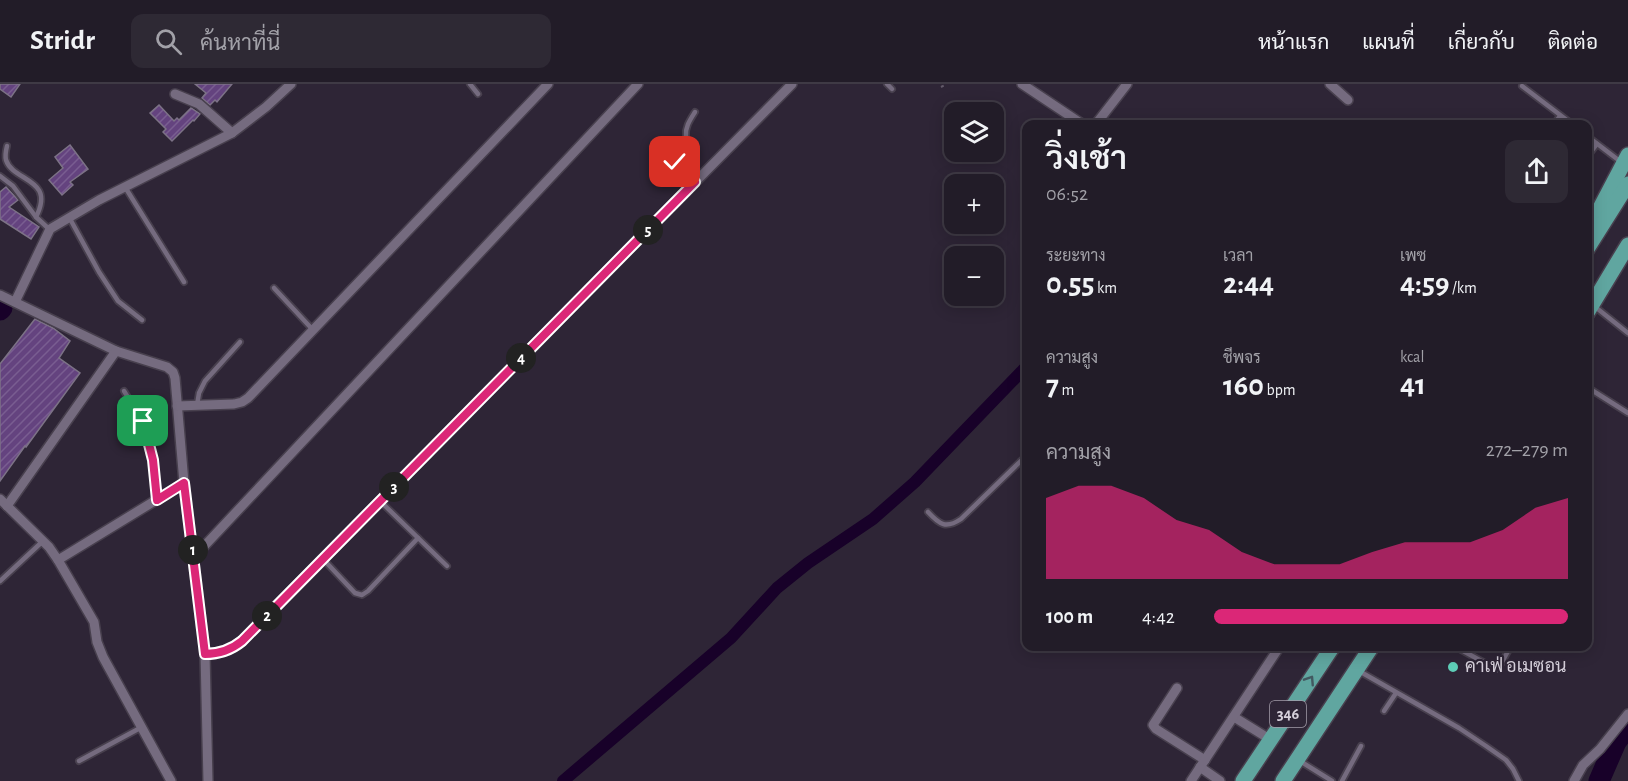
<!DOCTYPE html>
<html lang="th">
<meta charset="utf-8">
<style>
:root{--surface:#221c28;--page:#2e2934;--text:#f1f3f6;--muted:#a2a1a8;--line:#3f3a45;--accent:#db2777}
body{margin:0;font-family:"Alegreya Sans",Sarabun,sans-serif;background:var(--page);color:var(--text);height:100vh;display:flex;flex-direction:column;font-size:22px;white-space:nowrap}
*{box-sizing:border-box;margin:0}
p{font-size:20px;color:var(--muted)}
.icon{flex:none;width:33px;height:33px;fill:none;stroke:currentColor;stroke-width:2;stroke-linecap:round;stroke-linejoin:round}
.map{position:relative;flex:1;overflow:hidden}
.drawer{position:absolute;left:1022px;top:36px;width:570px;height:531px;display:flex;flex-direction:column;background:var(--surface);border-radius:12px;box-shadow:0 3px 15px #0003,0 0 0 2px var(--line)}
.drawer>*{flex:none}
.buttons{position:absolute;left:944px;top:18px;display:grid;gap:12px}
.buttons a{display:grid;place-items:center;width:60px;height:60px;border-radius:12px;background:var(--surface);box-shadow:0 3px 15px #0003,0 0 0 2px var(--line);font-size:30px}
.pin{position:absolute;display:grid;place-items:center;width:51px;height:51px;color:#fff;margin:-26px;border-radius:12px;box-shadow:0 3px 9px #0006}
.km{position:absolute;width:30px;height:30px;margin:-15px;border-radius:50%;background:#222;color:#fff;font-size:16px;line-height:30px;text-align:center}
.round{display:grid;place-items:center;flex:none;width:63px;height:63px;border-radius:12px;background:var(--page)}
.headline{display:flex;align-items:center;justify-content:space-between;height:102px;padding:0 24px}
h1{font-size:33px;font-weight:600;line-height:45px}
.figures{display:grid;grid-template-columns:repeat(3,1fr);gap:9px;height:102px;padding:6px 24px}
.figures div{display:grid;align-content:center}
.figures b{font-size:30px;font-weight:600}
.figures small{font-size:16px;font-weight:400}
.figures p{font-size:16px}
.chart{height:168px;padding:12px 24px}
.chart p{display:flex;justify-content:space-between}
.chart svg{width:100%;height:108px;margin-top:6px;fill:var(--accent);opacity:.7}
ul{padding:0 24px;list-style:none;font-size:20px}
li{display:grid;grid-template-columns:96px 72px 1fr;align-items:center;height:45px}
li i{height:15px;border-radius:8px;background:var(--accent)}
header{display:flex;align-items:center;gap:36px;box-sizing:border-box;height:84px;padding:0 30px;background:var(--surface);border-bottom:2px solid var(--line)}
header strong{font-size:28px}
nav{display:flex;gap:33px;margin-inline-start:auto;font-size:21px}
.search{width:420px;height:54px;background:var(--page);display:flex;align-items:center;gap:15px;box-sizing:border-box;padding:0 21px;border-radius:12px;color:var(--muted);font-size:22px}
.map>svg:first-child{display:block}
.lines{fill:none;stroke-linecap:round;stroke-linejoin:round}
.canal{stroke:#180129;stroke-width:12}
.river{stroke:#180129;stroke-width:21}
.building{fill:url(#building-hatch);stroke:#7c7286;stroke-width:1.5}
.lane-casing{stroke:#48404e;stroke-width:8}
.street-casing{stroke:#48404e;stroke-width:12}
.primary-casing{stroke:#48404e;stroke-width:18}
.path{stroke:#625a69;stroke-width:2;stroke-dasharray:3 4.5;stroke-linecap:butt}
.lane{stroke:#756b7f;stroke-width:4.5}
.street{stroke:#756b7f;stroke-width:9}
.primary{stroke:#60a6a0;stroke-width:15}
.oneway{stroke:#425960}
.route-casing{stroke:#fff;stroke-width:12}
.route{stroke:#db2777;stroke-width:8}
.poi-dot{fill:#5eceb8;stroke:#2e2536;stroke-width:2}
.labels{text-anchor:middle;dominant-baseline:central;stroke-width:4.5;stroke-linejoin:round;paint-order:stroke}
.shield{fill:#2e2536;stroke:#a49daa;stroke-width:1.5}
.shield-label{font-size:16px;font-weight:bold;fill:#d6d0db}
.poi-label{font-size:18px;fill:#d6d0db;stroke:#2e2536;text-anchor:start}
</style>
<header>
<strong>Stridr</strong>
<div class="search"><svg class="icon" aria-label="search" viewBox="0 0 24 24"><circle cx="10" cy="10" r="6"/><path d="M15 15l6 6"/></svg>ค้นหาที่นี่</div>
<nav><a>หน้าแรก</a><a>แผนที่</a><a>เกี่ยวกับ</a><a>ติดต่อ</a></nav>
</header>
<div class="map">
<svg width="1628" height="697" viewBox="0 0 1628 697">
<defs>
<pattern id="building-hatch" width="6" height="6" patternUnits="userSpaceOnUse" patternTransform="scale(1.5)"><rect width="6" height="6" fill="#64437f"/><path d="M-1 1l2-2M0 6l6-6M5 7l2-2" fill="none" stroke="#795d91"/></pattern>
</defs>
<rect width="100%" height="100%" fill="#2e2536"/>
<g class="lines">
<polyline class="canal" points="563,697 731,554 777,504 808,479 873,435 915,398 1024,285"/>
<g class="river">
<polyline points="0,226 2,224"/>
<polyline points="1599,697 1616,658 1628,642"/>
</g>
</g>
<g class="building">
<polygon points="0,0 20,0 11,13 0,5"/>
<polygon points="195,0 232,0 217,18 215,16 210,21 202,14 206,9"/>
<polygon points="159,21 174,37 177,34 179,36 191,24 200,30 194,37 193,36 172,57 163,48 166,45 150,29"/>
<polygon points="70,61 88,85 70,98 73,101 62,111 49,96 63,84 55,73"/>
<polygon points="6,103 18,116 9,123 39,143 31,155 0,135 0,108"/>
<polygon points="35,235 53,244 70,257 59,274 80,289 26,363 25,362 0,397 0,280"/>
</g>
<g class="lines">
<defs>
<g id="lane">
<polyline points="470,0 478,10"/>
<polyline points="887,0 892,5"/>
<polyline points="1522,2 1572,40"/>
<path d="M695,28C690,36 685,43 686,52C686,56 687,58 685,62C682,70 676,66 675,78L695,98"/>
<polyline points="1554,40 1560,32"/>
<polyline points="1587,52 1621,78"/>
<path d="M7,62C6,66 5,72 6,76C13,98 56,94 36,133"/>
<polyline points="1587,73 1597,60"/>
<polyline points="0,92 13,102 36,133 49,145"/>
<polyline points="125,103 184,198"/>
<polyline points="1587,118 1597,124"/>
<polyline points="69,133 99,188 118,217 142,236"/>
<polyline points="274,204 313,246"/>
<polyline points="1594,222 1628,249"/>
<polyline points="1587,305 1590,305 1628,329"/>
<polyline points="124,307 143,337 153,376 157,414"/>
<polyline points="197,321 199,309 205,297 240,258"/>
<polyline points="380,417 447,482"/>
<path d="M928,428C940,441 946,445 961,435L1026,372"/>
<polyline points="323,475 355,509 362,511 368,507 418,454"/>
<polyline points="0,497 43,457"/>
<polyline points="1069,562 1069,564"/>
<polyline points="1454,562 1496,585 1498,585 1511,562"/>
<polyline points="1359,587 1459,644 1486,662 1506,676 1513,685 1519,697"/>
<polyline points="1384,627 1396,609"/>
<polyline points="79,677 142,643"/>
<polyline points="1300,677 1332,697"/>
<polyline points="1342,697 1361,662"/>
</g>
<g id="street">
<polyline points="1022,0 1082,40"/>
<polyline points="1330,0 1348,16"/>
<polyline points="175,10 199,20 232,49"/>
<polyline points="1096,40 1127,0"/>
<polyline points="0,211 116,267 167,283 173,288 175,294 184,399 205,570 208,697"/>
<polyline points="15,218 50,145 99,116 232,49 266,23 291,0"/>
<polyline points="177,322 234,320 242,318 248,314 548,0"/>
<polyline points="0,415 49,463 58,476 94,538 97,558 103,573 171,697"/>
<polyline points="7,422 116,267"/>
<polyline points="194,473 638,0"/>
<polyline points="58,476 184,399"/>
<path d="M205,570C219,570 231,566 242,557L792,0"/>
<polyline points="1177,604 1153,641 1156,645 1205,676"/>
<polyline points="1234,633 1271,656"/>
<polyline points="1200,683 1220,697"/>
<polyline points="1191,697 1280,562"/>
<polyline points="1574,697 1583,681 1600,665 1628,630"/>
</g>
<g id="primary">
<polyline points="1587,149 1628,71"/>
<polyline points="1587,165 1628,100"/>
<polyline points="1587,229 1628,161"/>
<polyline points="1243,697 1333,562"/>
<polyline points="1283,697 1372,562"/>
</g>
</defs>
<use href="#lane" class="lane-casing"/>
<use href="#street" class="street-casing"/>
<use href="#primary" class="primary-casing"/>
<polyline class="path" points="941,3 947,0"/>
<use href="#lane" class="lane"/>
<use href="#street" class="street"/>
<use href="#primary" class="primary"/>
</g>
<defs><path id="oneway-chevron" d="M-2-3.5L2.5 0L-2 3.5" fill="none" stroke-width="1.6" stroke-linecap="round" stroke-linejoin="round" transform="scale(1.5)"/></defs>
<use class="oneway" href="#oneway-chevron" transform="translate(1310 596) rotate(-57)"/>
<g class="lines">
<defs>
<path id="route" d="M143,337L153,376L157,416L184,399L205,570C219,570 231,566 242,557L695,98L675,78"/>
</defs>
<use href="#route" class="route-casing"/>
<use href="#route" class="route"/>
</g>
<circle class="poi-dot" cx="1453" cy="583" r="6"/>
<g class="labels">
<rect class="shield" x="1270" y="617" width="36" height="26" rx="4.5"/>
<g class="shield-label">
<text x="1288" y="630">346</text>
</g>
<g class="poi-label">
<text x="1465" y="583">คาเฟ่ อเมซอน</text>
</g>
</g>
</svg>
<div class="buttons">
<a><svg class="icon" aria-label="layers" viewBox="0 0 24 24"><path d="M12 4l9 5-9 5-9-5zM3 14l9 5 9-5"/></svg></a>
<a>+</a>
<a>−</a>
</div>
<div class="pin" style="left:143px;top:337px;background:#1e9e55"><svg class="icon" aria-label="arrive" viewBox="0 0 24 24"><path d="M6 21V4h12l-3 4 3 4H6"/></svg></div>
<div class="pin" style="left:675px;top:78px;background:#d93025"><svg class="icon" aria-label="check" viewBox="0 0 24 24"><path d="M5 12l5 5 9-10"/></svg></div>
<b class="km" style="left:193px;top:466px">1</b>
<b class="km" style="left:267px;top:532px">2</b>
<b class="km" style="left:394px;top:403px">3</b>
<b class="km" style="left:521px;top:274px">4</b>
<b class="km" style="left:648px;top:146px">5</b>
<section class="drawer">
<div class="headline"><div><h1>วิ่งเช้า</h1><p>06:52</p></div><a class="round"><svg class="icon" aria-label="share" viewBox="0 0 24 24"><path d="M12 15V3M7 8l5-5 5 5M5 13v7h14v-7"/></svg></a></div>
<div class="figures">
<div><p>ระยะทาง</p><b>0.55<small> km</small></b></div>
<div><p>เวลา</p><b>2:44</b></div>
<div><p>เพซ</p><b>4:59<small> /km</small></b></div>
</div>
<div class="figures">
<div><p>ความสูง</p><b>7<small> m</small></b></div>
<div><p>ชีพจร</p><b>160<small> bpm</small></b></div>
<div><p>kcal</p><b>41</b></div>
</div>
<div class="chart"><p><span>ความสูง</span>272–279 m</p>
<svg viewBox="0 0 160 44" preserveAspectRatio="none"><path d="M0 44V11L10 6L20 6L30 11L40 20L50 24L60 33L70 38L80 38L90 38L100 33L110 29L120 29L130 29L140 24L150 15L160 11V44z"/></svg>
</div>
<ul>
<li><b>100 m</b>4:42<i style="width:100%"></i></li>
</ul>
</section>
</div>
